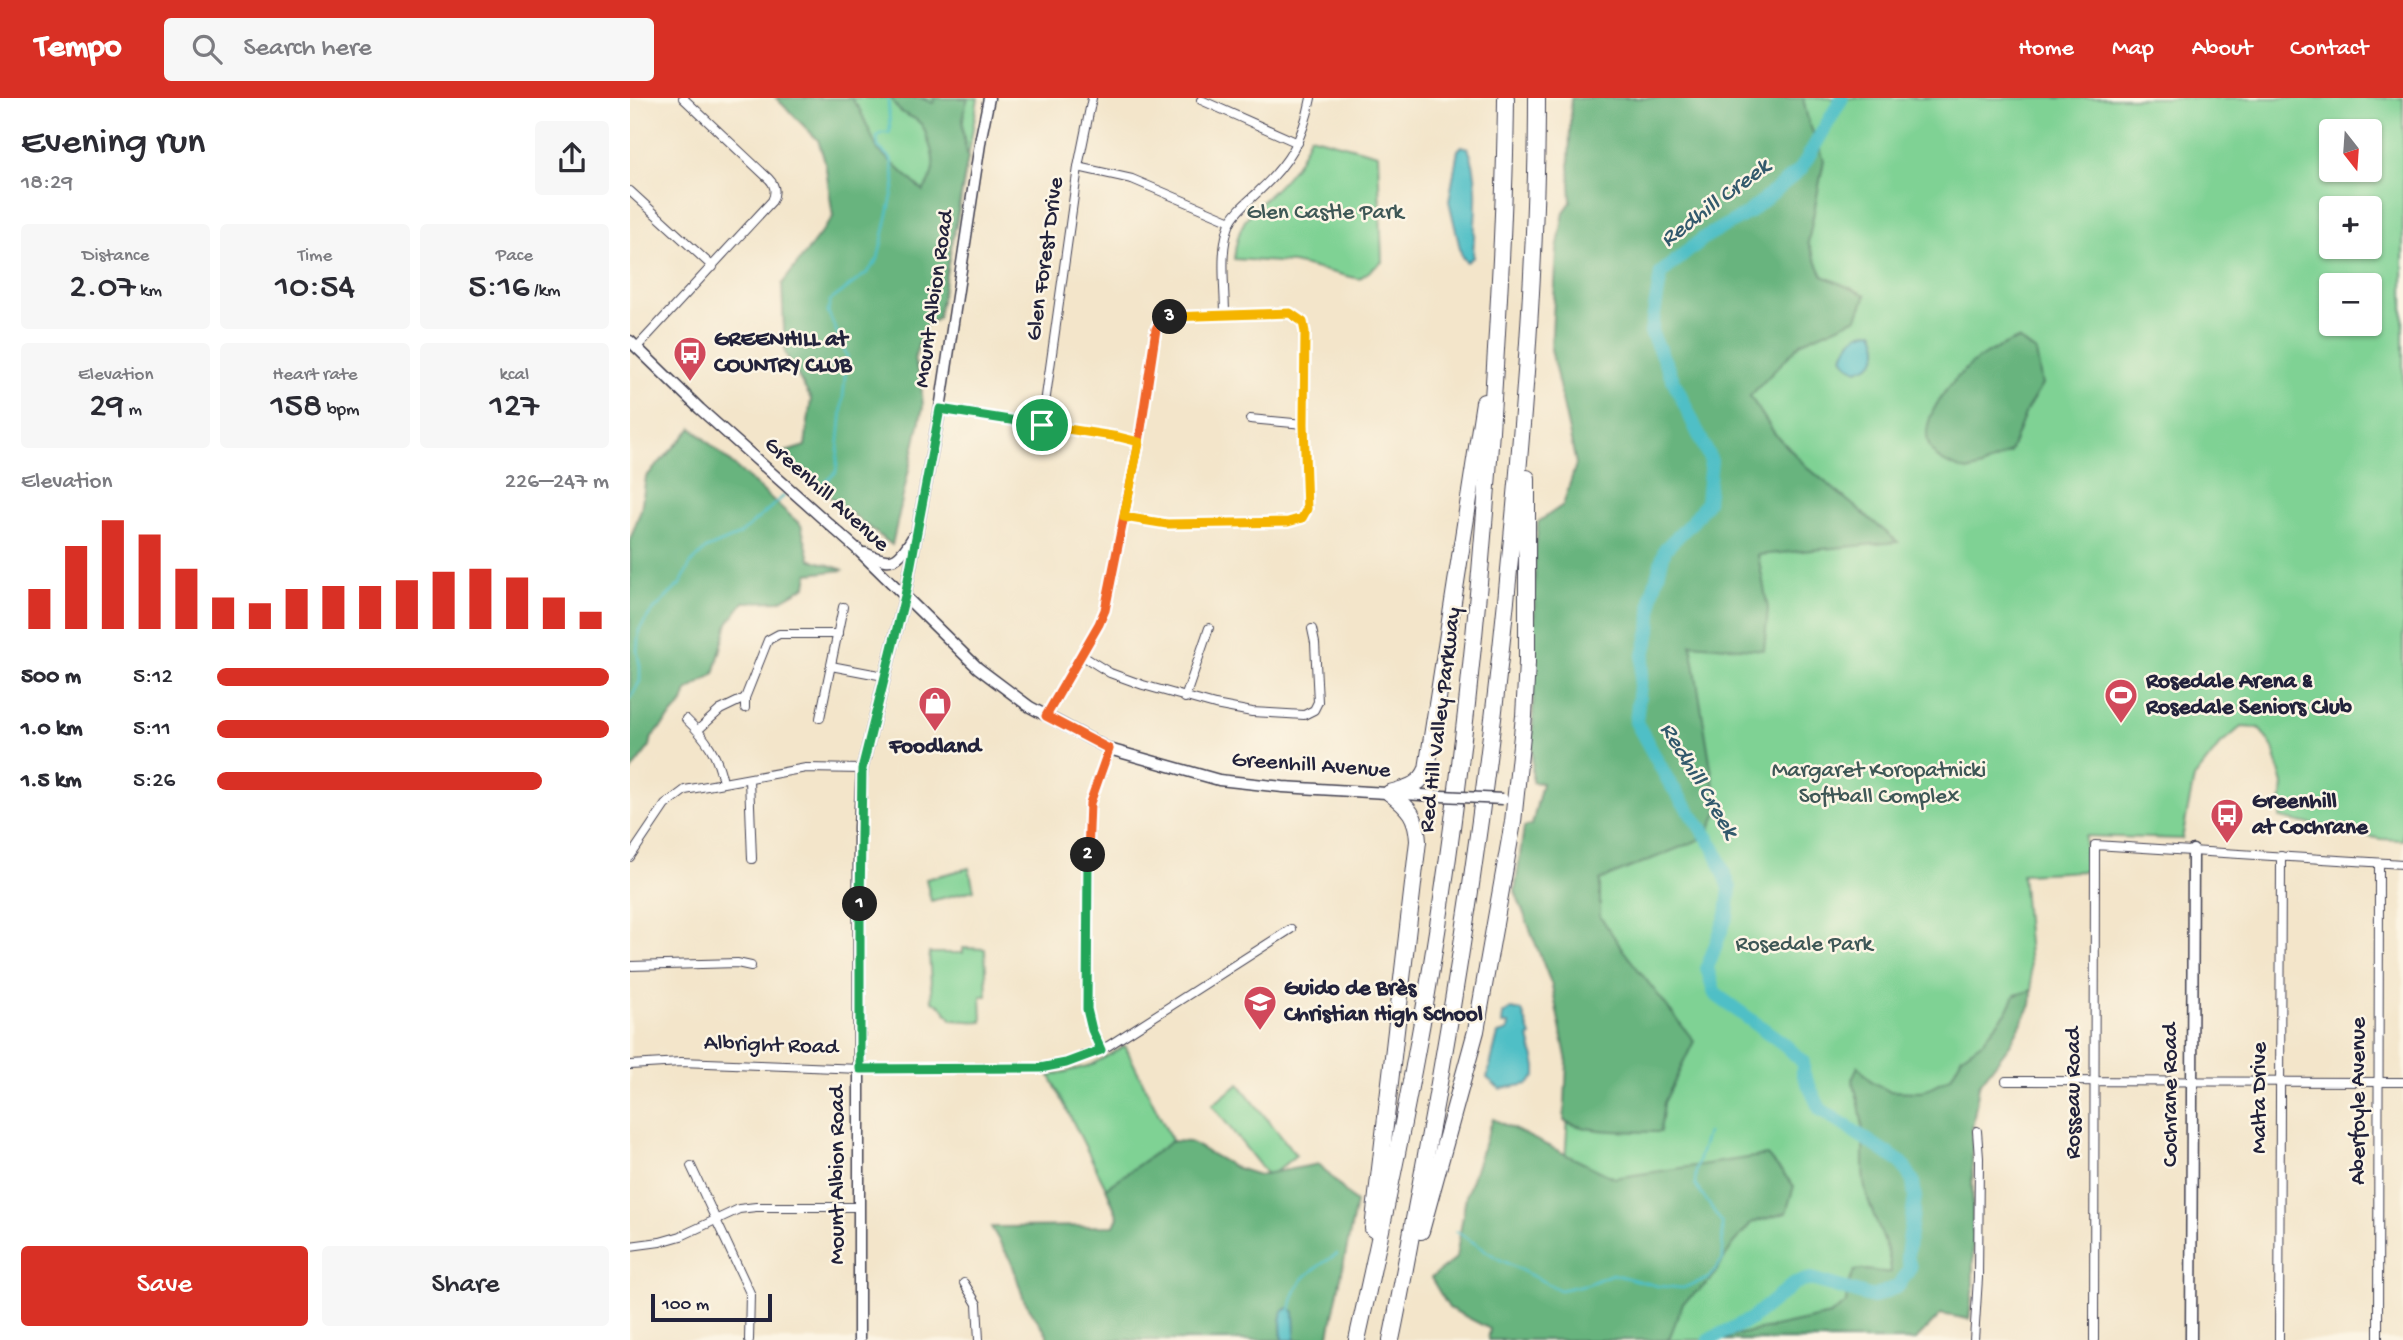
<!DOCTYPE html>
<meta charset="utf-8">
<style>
:root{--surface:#fff;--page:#f7f7f7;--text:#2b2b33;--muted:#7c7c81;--accent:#d93025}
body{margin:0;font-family:"Gochi Hand",sans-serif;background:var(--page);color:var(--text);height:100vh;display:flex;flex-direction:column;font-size:26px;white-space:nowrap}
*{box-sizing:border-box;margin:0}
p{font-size:23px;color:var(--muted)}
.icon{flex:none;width:38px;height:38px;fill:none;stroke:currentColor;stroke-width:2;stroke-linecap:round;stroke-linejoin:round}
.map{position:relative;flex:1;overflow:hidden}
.sheet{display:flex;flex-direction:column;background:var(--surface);width:630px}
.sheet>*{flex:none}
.needle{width:46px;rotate:163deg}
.fabs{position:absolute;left:1689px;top:21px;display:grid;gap:14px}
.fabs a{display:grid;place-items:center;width:63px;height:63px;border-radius:7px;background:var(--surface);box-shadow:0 2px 5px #0004;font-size:35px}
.scale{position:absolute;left:21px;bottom:18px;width:121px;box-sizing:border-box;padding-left:7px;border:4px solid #22223b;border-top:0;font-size:19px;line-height:24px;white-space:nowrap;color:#22223b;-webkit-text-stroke:5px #fcf5e5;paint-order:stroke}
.pin{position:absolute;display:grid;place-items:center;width:60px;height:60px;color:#fff;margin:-30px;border:4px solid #fff;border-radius:50%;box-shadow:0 2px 7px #0007}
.km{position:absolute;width:35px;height:35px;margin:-18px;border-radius:50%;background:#222;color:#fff;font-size:19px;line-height:35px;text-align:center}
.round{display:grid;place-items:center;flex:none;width:74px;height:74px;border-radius:7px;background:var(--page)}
.summary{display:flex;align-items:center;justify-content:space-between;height:119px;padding:0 21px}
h1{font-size:38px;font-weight:600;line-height:52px}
.metrics{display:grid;grid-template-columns:repeat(3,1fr);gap:10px;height:119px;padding:7px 21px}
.metrics div{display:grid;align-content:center;border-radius:7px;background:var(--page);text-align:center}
.metrics b{font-size:35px;font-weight:600}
.metrics small{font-size:19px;font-weight:400}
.metrics p{font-size:19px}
.chart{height:196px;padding:14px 21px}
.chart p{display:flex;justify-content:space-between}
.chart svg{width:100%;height:126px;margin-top:7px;stroke:var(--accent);stroke-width:6}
.action{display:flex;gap:14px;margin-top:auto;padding:14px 21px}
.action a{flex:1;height:80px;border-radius:7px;background:var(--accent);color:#fff;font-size:28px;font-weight:600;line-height:80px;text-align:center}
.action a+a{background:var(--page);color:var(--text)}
ul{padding:0 21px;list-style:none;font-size:23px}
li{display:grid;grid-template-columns:112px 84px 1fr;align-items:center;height:52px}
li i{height:18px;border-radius:9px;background:var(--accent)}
header{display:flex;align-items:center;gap:42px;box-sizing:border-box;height:98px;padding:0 35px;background:var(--accent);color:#fff}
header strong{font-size:33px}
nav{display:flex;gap:38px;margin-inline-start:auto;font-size:24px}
.search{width:490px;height:63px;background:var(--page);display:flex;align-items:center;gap:18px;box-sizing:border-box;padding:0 24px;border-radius:7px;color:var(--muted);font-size:26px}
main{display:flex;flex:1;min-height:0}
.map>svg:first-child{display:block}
.green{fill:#7fd294;stroke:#507a68;stroke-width:2;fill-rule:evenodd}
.forest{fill:#67b47e;stroke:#446b5c;stroke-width:2}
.water{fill:#50bfc6;stroke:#397080;stroke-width:2}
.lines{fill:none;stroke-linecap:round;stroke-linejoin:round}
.stream{stroke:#50bfc6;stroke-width:2.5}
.river{stroke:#50bfc6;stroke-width:14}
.minor-casing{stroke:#413f50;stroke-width:10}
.tertiary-casing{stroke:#413f50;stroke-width:13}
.motorway-casing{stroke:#413f50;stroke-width:18}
.minor{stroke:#fff;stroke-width:8}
.tertiary{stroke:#fff;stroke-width:10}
.motorway{stroke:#fff;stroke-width:16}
.tertiary-bridge-casing{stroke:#413f50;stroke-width:13;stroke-linecap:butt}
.tertiary-bridge{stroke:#fff;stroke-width:10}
.split-1-casing{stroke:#fff;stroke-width:14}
.split-2-casing{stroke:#fff;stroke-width:14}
.split-3-casing{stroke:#fff;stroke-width:14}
.split-4-casing{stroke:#fff;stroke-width:14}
.split-1{stroke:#22a559;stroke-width:9}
.split-2{stroke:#22a559;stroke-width:9}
.split-3{stroke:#f0652b;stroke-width:9}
.split-4{stroke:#f5b400;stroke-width:9}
.labels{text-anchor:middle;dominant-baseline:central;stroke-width:5;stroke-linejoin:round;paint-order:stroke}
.park-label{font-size:23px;fill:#3e5756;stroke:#fcf5e5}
.street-label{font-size:23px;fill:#22223b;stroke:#fcf5e5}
.poi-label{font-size:23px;font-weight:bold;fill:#22223b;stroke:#fcf5e5;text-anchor:start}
.water-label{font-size:24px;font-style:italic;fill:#32596c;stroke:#fcf5e5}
</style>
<header>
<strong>Tempo</strong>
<div class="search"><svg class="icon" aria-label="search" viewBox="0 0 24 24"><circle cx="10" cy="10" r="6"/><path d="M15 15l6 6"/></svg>Search here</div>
<nav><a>Home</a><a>Map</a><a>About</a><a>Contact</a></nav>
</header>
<main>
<section class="sheet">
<div class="summary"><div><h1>Evening run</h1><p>18:29</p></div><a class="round"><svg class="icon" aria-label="share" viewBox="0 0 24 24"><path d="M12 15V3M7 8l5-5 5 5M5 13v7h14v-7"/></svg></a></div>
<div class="metrics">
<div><p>Distance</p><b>2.07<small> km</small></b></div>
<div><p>Time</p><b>10:54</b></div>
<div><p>Pace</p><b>5:16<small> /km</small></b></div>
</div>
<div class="metrics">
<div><p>Elevation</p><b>29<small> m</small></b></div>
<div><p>Heart rate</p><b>158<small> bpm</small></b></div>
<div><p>kcal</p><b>127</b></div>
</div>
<div class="chart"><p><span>Elevation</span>226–247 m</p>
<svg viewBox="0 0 160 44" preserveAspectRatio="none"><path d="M5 44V30M15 44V15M25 44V6M35 44V11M45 44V23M55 44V33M65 44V35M75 44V30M85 44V29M95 44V29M105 44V27M115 44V24M125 44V23M135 44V26M145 44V33M155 44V38"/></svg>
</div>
<ul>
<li><b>500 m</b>5:12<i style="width:100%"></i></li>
<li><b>1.0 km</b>5:11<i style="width:100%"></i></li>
<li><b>1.5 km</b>5:26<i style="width:83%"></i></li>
</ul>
<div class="action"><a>Save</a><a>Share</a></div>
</section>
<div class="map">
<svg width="1773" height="1242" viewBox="0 0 1773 1242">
<rect width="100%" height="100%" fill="#fcf5e5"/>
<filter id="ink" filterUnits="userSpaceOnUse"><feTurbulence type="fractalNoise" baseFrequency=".0143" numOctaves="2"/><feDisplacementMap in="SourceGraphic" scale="14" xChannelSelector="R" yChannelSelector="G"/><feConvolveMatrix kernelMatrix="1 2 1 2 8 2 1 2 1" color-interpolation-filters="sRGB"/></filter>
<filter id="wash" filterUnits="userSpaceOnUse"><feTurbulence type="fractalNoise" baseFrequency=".00686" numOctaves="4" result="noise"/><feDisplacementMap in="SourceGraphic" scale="28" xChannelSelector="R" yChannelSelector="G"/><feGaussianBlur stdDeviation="1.57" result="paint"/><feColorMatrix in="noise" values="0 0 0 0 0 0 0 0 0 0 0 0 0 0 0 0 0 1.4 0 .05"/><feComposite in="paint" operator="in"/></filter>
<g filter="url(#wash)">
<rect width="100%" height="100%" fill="#f3e5ca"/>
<g class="green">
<polygon points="195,0 348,0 326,129 232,49"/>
<path d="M1117,0H1773V742L1751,741L1650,720L1653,686L1643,650L1629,630L1611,629L1590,647L1564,680L1552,741L1455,738V773L1392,776L1402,892L1401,907L1381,945L1349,987L1342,1031L1343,1187L1339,1221L1311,1216L1286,1242H923L950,838L1119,289ZM1701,33H1740V72H1701ZM1701,110H1740V149H1701ZM1701,187H1740V226H1701Z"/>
<path d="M680,38L748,56L752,164L729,181L663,165L604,161C609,108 634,109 662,72C670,63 675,49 680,38Z"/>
<polygon points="339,770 344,792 301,803 296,781"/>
<polygon points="333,850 355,851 357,898 351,898 352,924 322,922 311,908 302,903 299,855 333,855"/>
<polygon points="495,948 542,1043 476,1090 420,978 461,967"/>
<polygon points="609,986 666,1057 639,1079 582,1007"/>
</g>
<g class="forest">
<path d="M146,0H221L230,12L248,52L293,93C306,75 306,61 297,40C296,36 293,28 290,25C278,13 272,22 261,0H291L303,5L305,0H338C330,23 332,36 338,59L308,220L297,226L291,237L284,262L291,284L293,309L262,447L146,357L175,348L181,301L155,255L152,186L203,119L195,64L188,42Z"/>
<path d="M941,0H1173L1178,22L1194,62L1178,145L1193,178L1236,197L1227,220L1172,244L1120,298L1145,336L1177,369L1268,444L1128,457L1138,511L1134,552L1061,546L1088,713L1076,739L970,782V818L993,852L1064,943L1034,1005L1030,1034C999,1033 963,1036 934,1023L937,964L922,888L885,793L894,729L902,727L912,685L902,684L905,460L908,424L933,407L946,366L921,251L927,152L934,114L941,104L939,66Z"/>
<path d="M1388,241L1406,254L1412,287L1397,311L1380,354L1352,369L1337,373C1328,370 1315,366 1307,359C1275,329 1328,273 1354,257C1364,251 1377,246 1388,241Z"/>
<polygon points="62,330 171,427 180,461 214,472 178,476 176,488 150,503 114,504 98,525 84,576 57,593 53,605 22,639 20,648 0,674 0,442 11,411 16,379"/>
<path d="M1402,892L1401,907L1381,945L1349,987L1342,1031L1343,1187L1339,1221L1311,1216L1286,1242H1094L1102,1238L1200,1217L1216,1205L1217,1189L1224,1173C1239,1169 1246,1176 1261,1174C1260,1145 1241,1119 1235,1090C1231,1071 1234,1054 1233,1035C1232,1017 1228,999 1222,981L1228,968L1241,983L1259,993L1291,994L1321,979L1332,958L1353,943L1378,912L1385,897Z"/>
<polygon points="863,1021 984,1080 1137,1057 1164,1088 1156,1115 1121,1125 1102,1148 1081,1182 1053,1205 1039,1241 1036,1242 858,1242 860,1231 819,1210 801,1180 826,1160 836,1098"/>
<polygon points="542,1043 560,1044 604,1069 629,1077 689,1066 726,1105 698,1242 664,1242 664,1215 659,1210 653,1214 651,1224 652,1242 417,1242 417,1236 394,1202 382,1165 361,1129 484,1128 488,1119 476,1090"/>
</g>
<g class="water">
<path d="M832,48L838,50C852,82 844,125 843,159L837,164L832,159L819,103L828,52Z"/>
<path d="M1243,233C1253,253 1249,266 1227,272L1218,267L1213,259C1218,242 1226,234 1243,233Z"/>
<polygon points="881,911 892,913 901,938 899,939 906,969 906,978 898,986 870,991 857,980 868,936 878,933 879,926 872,926 873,916"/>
<polygon points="659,1210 664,1214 665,1239 664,1242 652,1242 651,1224 653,1213"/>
</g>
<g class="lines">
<g class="stream">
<polyline points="192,387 206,374 217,258 198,214 200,203 238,174 248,161 265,85 261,61 248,49 247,38 252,35 259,35 260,33 258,0"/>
<polyline points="0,601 10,583 10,568 7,553 9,532 19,517 51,485 61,465 76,451 109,437 154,398"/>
<polyline points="826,1133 867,1160 930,1192 958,1186 982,1176 1028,1188 1053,1190 1079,1180 1093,1161 1092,1125 1065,1086 1066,1070 1077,1035"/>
<path d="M660,1212C666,1179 681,1173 707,1156"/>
</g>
<polyline class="river" points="1079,1242 1121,1221 1165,1185 1181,1181 1243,1199 1268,1188 1280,1170 1277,1157 1285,1099 1283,1083 1272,1065 1190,1011 1173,975 1173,964 1154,946 1085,896 1077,870 1097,817 1100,790 1084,749 1039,684 1006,624 1013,561 1020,533 1022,497 1035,451 1063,423 1077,404 1081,363 1021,234 1031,175 1075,139 1118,115 1171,71 1212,0"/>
</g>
</g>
<g filter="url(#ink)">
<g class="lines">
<defs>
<g id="minor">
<polyline points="571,2 668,45"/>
<polyline points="448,69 502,81 601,123"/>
<polyline points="0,93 83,169"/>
<path d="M595,217C595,188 589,153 600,125C605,113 620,102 629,93C660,64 673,41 681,0"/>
<path d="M7,249L142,103C146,95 146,88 139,81L53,0"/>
<polyline points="310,311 490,339 509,344"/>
<polyline points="620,321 674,326"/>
<polyline points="412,327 448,69 462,0"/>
<polyline points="451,557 480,575 513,587 585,607 622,614 674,617 684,612 688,604 685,545 682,531"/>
<polyline points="201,568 254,578"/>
<polyline points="555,600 579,530"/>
<polyline points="115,610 115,600 138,542 149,536 208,536"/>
<polyline points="416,618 469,526 475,512 509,344 526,231 530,223 539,219 660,215 673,224 675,234 674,326 677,411 672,420 658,424 537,426 494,419"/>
<polyline points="190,620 213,509"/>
<path d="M56,621C77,641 87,656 93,684"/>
<polyline points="68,632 90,612 115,600"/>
<polyline points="119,681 122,761"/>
<polyline points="0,759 35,707 55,692 176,670 232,671"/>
<polyline points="0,868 107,865 121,868"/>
<polyline points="471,952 462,932 457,911 459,717 460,705 479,651"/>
<polyline points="0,967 51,964 230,971 410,970 436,965 478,948 661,831"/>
<polyline points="1376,983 1773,984"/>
<polyline points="61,1068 120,1195 119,1242"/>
<polyline points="0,1148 30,1144 51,1138 109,1111 126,1109 229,1109"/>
<polyline points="334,1185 347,1206 349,1242"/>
<polyline points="1344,1242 1348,1180 1349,1060 1347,1033"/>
<polyline points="1464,1242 1465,747 1773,766"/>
<polyline points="1649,1242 1651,758"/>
<polyline points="1748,1242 1749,765"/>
</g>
<g id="tertiary">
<polyline points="0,243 70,311 227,451 348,570 400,609 479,651 589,682 653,689 791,697"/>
<path d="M235,455C262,468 268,464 283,439"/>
<polyline points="229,1242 229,729 232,671 275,498 310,311 351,39 359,0"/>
<polyline points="1561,1242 1563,752"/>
</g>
<g id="motorway">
<path d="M760,695C777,690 790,688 797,671L854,304"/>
<path d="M743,1131L788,743C787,718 779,710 760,695"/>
<polyline points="791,1133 846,933 883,724 894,618 897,565 897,380"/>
<path d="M727,1242C749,1144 770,1045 788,946C825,744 847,539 861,333C868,222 875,111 876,0"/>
<path d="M761,1242C771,1195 779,1147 788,1100C830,881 862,662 882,440C896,294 907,146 907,0"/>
</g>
</defs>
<use href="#minor" class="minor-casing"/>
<use href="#tertiary" class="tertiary-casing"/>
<use href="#motorway" class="motorway-casing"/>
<use href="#minor" class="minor"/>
<use href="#tertiary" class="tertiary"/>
<use href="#motorway" class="motorway"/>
<defs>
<polyline id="tertiary-bridge" points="791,697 873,701"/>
</defs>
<use href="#tertiary-bridge" class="tertiary-bridge-casing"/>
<use href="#tertiary-bridge" class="tertiary-bridge"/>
</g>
</g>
<g class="lines" filter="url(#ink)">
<defs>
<polyline id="split-1" points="230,806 232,671 275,498 310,311 412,327"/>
<polyline id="split-2" points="230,806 230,971 410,970 436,965 471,952 462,932 457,911 458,757"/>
<polyline id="split-3" points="458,757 460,705 479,651 416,618 469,526 475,512 509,344 526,231 530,223 540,219"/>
<polyline id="split-4" points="412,327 489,339 509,344 494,419 537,426 658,424 672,420 677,411 674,326 675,234 673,224 660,215 540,219"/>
</defs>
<use href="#split-1" class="split-1-casing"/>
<use href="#split-2" class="split-2-casing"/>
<use href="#split-3" class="split-3-casing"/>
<use href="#split-4" class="split-4-casing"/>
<use href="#split-1" class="split-1"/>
<use href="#split-2" class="split-2"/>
<use href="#split-3" class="split-3"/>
<use href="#split-4" class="split-4"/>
</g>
<defs>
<symbol id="bus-pin" viewBox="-11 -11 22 30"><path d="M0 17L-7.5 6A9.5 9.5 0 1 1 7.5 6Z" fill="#d1495b" stroke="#fcf5e5"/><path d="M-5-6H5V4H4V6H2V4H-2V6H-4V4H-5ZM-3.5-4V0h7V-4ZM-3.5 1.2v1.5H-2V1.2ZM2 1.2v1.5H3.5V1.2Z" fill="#fff"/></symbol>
<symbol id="stadium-pin" viewBox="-11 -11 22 30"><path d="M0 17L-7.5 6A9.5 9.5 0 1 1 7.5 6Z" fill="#d1495b" stroke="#fcf5e5"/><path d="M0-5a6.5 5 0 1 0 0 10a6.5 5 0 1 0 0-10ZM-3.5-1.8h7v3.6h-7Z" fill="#fff"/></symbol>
<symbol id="shop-pin" viewBox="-11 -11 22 30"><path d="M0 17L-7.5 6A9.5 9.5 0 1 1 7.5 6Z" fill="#d1495b" stroke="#fcf5e5"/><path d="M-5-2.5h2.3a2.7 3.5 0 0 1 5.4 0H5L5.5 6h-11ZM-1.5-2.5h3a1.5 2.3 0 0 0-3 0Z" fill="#fff"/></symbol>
<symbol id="school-pin" viewBox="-11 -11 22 30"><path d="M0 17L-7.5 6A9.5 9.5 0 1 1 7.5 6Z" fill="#d1495b" stroke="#fcf5e5"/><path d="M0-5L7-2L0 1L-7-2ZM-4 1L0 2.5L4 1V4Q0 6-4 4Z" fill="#fff"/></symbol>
</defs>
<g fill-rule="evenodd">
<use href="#bus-pin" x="41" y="236" width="38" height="52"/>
<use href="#stadium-pin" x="1472" y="578" width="38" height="52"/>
<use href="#shop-pin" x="286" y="586" width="38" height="52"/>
<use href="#bus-pin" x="1578" y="698" width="38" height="52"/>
<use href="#school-pin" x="611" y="885" width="38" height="52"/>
</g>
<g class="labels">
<g class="park-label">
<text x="695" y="115">Glen Castle Park</text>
<text x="1249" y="673">Margaret Koropatnicki<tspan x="1249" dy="26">Softball Complex</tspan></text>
<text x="1174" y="847">Rosedale Park</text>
</g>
<g class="street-label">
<text transform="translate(416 161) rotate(-82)">Glen Forest Drive</text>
<text transform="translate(305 201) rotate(-82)">Mount Albion Road</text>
<text transform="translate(196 397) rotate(42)">Greenhill Avenue</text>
<text transform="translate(811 622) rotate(-83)">Red Hill Valley Parkway</text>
<text transform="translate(681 668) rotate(4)">Greenhill Avenue</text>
<text transform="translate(141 948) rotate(2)">Albright Road</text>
<text transform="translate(1444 995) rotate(-90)">Rosseau Road</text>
<text transform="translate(1541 997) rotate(-90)">Cochrane Road</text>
<text transform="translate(1630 1000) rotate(-90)">Malta Drive</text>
<text transform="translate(1729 1003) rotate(-90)">Aberfoyle Avenue</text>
<text transform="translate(208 1077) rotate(-90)">Mount Albion Road</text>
</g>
<g class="poi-label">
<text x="84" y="242">GREENHILL at<tspan x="84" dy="26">COUNTRY CLUB</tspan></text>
<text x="1516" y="584">Rosedale Arena &amp;<tspan x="1516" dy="26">Rosedale Seniors Club</tspan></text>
<text x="305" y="649" text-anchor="middle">Foodland</text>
<text x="1622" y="704">Greenhill<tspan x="1622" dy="26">at Cochrane</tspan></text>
<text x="654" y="891">Guido de Brès<tspan x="654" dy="26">Christian High School</tspan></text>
</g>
<g class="water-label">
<text transform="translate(1086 106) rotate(-37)">Redhill Creek</text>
<text transform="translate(1068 683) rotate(59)">Redhill Creek</text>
</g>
</g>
</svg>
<div class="fabs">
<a><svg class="needle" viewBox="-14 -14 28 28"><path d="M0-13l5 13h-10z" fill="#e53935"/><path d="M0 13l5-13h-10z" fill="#7c7c81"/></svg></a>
<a>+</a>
<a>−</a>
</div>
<div class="scale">100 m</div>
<div class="pin" style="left:412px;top:327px;background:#1e9e55"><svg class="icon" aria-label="arrive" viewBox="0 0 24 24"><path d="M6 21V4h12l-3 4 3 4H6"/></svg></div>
<b class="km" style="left:230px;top:806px">1</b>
<b class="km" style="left:458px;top:757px">2</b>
<b class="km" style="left:540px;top:219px">3</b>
</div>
</main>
